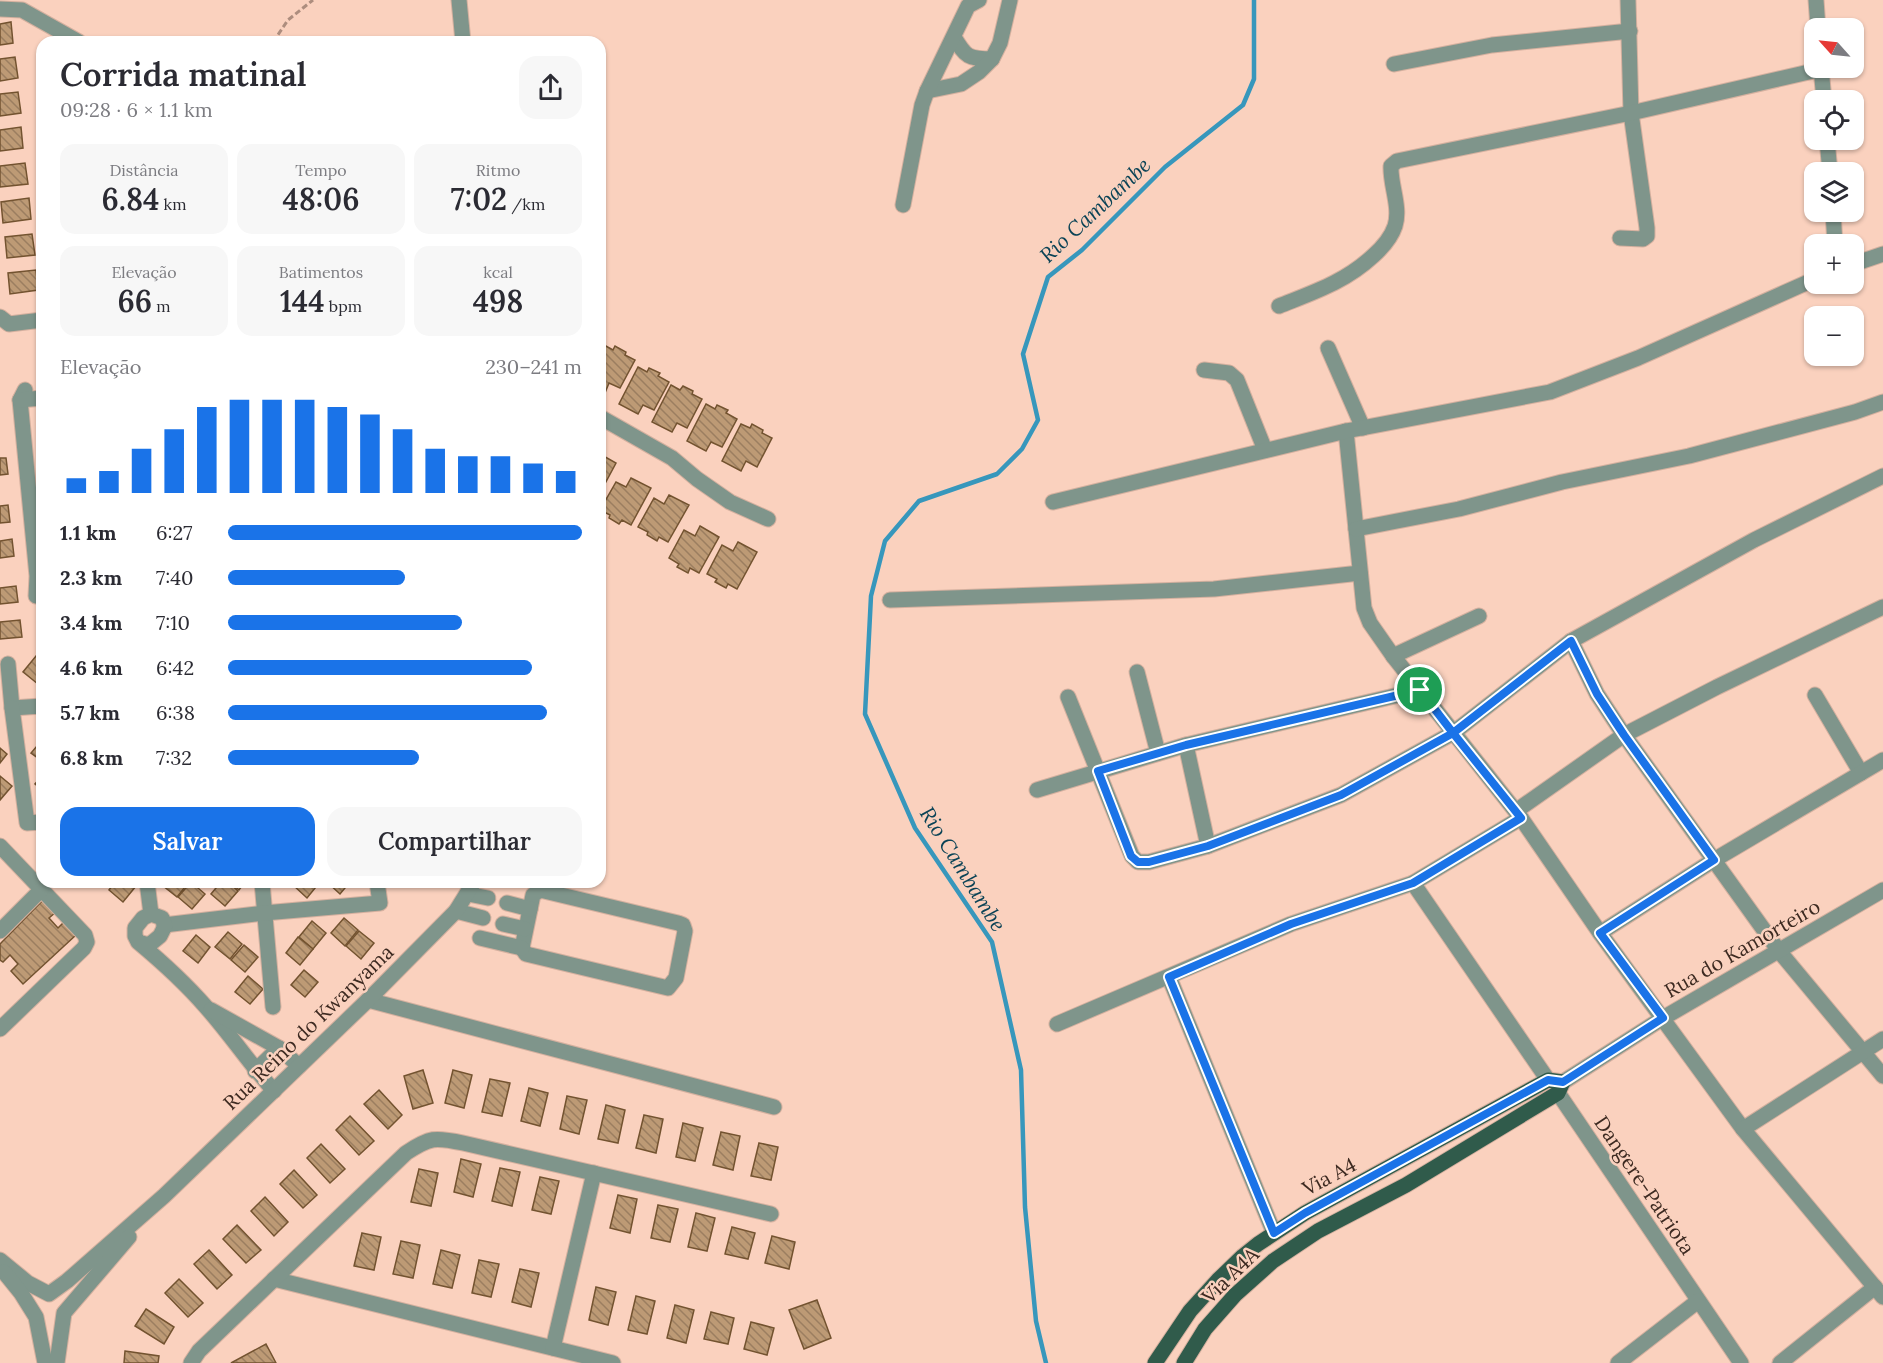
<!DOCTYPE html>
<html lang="pt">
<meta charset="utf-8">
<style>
:root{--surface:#fff;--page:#f7f7f7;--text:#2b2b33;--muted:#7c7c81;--accent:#1a73e8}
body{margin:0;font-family:Lora,serif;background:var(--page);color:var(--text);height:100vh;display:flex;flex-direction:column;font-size:22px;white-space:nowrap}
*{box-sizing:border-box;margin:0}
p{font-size:20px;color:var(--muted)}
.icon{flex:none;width:33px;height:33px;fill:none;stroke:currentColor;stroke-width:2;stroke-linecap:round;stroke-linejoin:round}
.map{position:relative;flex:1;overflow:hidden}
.details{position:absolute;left:36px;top:36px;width:570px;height:852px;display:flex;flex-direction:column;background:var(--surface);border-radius:18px;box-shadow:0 2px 4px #0004}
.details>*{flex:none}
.needle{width:39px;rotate:297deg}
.buttons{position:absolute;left:1804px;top:18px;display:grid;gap:12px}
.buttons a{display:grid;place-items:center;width:60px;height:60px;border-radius:12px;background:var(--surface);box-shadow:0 2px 4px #0004;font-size:30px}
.pin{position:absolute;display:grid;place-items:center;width:51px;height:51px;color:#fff;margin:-26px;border:3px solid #fff;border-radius:50%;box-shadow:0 2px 6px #0007}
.round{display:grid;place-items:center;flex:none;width:63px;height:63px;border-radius:18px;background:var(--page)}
.summary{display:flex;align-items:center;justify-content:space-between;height:102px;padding:0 24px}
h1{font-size:33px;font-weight:600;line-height:45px}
.figures{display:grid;grid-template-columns:repeat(3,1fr);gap:9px;height:102px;padding:6px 24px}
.figures div{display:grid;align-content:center;border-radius:15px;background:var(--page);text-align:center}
.figures b{font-size:30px;font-weight:600}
.figures small{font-size:16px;font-weight:400}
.figures p{font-size:16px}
.chart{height:168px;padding:12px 24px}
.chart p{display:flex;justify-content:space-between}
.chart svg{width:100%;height:108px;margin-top:6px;stroke:var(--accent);stroke-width:6}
.button{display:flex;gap:12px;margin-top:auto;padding:12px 24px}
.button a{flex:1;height:69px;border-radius:18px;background:var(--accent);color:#fff;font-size:24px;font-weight:600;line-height:69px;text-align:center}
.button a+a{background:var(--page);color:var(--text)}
ul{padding:0 24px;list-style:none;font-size:20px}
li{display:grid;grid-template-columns:96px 72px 1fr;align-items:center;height:45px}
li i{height:15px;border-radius:8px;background:var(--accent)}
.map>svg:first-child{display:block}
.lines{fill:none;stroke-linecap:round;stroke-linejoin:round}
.stream{stroke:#3797bc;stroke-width:4.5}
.building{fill:url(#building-back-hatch);stroke:#735330;stroke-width:1.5}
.minor-casing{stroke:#d4b09f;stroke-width:17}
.major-casing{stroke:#d4b09f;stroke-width:17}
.path{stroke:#ad8d7e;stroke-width:3;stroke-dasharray:6 3;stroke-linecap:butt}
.minor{stroke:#7f958b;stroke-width:15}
.major{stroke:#305b4b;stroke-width:15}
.route-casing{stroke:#fff;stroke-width:12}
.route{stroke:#1a73e8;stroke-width:8}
.labels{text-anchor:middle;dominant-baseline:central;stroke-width:5;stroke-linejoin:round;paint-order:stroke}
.street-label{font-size:20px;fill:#3d2a21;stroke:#fad1be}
.water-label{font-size:21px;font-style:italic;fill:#0b4356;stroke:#fad1be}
</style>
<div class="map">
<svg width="1883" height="1363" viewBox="0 0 1883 1363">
<defs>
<pattern id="building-back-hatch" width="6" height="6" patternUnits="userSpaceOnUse" patternTransform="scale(1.5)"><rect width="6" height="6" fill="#bd9a75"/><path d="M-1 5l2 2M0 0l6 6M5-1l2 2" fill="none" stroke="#9b7e60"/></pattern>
</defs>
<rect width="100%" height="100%" fill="#fad1be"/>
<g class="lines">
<polyline class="stream" points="1046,1363 1036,1321 1025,1207 1021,1070 992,942 915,828 865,714 871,596 885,541 919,501 997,474 1022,449 1038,420 1023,354 1048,277 1082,250 1165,167 1243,105 1254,79 1254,0"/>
</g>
<g class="building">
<polygon points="11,22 13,43 0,45 0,24"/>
<polygon points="15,57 18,78 0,81 0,59"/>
<polygon points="18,92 21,113 0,116 0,94"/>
<polygon points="21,127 23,148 0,151 0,130"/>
<polygon points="25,163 28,184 0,187 0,166"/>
<polygon points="29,198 31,219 3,223 1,202"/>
<polygon points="32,234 35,255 7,258 5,237"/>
<polygon points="36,270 38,290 10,294 8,273"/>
<polygon points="604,345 613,350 615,346 626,352 625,355 635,360 620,388 609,383 605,393 600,390 600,353"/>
<polygon points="638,367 647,372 649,368 660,373 658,376 669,382 654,410 643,405 638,414 619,404"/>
<polygon points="671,385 680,390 683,386 693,391 692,394 702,399 687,428 677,423 672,432 652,422"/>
<polygon points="706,404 715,409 717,405 728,410 726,413 737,419 722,447 711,442 706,451 687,441"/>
<polygon points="741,424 750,428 752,424 763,430 762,433 772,438 757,467 746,461 741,471 722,461"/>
<polygon points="600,454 616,463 600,493"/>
<polygon points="0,458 6,458 8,474 0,475"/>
<polygon points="631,478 651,488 631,525 622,520 619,524 609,518 610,515 600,510 616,482 626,487"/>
<polygon points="669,495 689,505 668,542 659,537 657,541 647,535 648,532 638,527 654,498 664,504"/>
<polygon points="8,505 10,522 0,523 0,506"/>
<polygon points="700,526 719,537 699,573 690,568 688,573 677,567 679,564 669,558 684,530 695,536"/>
<polygon points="12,539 14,556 0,558 0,541"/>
<polygon points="738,542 757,552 737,589 728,584 726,588 715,582 717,579 707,574 722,545 733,551"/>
<polygon points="16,586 18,602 0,604 0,588"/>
<polygon points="20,620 22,637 0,639 0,622"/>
<polygon points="36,656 42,661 42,679 38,684 23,672"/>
<polygon points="42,740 42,761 31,753"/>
<polygon points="0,748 7,754 0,763"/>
<polygon points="0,776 12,786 0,800"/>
<polygon points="42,776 42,790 35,784"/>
<polygon points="115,882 131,882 136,886 123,902 109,890"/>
<polygon points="164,882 189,882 177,897 162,885"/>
<polygon points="191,882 205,894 192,909 178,897"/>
<polygon points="221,882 228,882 238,891 225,906 211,894"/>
<polygon points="229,882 245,882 239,890"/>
<polygon points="296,882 320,882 307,898 293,885"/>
<polygon points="327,882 350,882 340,894"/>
<polygon points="44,899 56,912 49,918 58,928 64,922 76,935 23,984 11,971 18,964 10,955 3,962 0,960 0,944"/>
<polygon points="344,918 358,930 345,946 331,933"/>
<polygon points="312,921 326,933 313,949 299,937"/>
<polygon points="359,931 374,943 361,959 346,946"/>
<polygon points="228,932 242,944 230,959 215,947"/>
<polygon points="196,935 210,947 198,963 183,951"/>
<polygon points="298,937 313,949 300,965 286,953"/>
<polygon points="244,945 258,957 245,972 231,960"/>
<polygon points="304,970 318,982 305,997 291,985"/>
<polygon points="248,976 263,989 250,1004 235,992"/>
<polygon points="423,1070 433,1103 413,1109 404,1076"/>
<polygon points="453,1070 472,1075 464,1108 445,1103"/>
<polygon points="490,1079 510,1083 502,1116 482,1112"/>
<polygon points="529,1088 548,1093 540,1126 521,1121"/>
<polygon points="379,1090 402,1115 388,1129 364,1104"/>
<polygon points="567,1096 587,1100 579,1134 560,1129"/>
<polygon points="606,1105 625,1110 618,1143 598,1139"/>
<polygon points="644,1115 663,1119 656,1153 636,1148"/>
<polygon points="350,1116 374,1141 359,1155 336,1130"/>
<polygon points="683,1123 703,1128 695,1161 676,1157"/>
<polygon points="721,1132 740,1136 733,1170 713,1165"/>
<polygon points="759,1143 778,1147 771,1180 751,1176"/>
<polygon points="321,1144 345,1169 330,1183 307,1158"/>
<polygon points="461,1159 481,1164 473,1197 454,1192"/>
<polygon points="500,1168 520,1172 512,1206 492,1201"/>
<polygon points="419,1169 438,1173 431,1206 411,1202"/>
<polygon points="294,1170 317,1195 303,1208 280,1184"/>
<polygon points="540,1177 559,1181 551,1214 532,1210"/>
<polygon points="618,1195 637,1199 630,1233 610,1228"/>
<polygon points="265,1197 288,1222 274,1236 251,1211"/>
<polygon points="658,1205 678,1209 670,1242 651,1238"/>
<polygon points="696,1213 715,1218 707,1251 688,1247"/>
<polygon points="237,1225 261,1250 246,1263 223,1239"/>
<polygon points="732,1227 755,1233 748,1259 725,1254"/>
<polygon points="362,1233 381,1237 374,1270 354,1266"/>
<polygon points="772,1236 795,1242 789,1269 765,1263"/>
<polygon points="401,1241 420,1245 413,1278 393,1274"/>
<polygon points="209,1250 232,1275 217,1289 194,1264"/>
<polygon points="441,1250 460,1255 452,1288 433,1284"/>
<polygon points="479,1260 499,1264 491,1297 472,1293"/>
<polygon points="520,1269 539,1273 531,1307 512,1302"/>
<polygon points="179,1279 203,1303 188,1317 165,1293"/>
<polygon points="596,1287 616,1292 608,1325 589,1320"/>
<polygon points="636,1296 655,1301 647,1334 628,1330"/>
<polygon points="817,1300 831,1338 804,1349 789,1310"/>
<polygon points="675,1305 694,1310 686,1343 667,1338"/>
<polygon points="146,1309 174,1327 164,1344 135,1326"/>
<polygon points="711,1312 734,1318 728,1344 704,1339"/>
<polygon points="751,1322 774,1328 767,1355 744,1349"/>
<polygon points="266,1344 276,1363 231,1363"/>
<polygon points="125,1351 159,1356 158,1363 124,1363"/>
</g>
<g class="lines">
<defs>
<g id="minor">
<polyline points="459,0 463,42"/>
<polyline points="1816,0 1818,28"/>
<polyline points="0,9 22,10 79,42"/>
<path d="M954,37C966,57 968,59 992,59"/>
<polyline points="1394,64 1492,45 1630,31"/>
<polyline points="1821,68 1824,100"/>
<polyline points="927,91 961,84 979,72 992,59 1000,43 1010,0"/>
<polyline points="1827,140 1830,172"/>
<polyline points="903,205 922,105 927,91 968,6 979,0"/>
<polyline points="1833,212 1835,244"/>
<polyline points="1620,238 1643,239 1647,236 1647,228 1631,113 1628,0"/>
<polyline points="1854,264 1883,254"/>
<path d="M1279,306C1314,292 1345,282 1373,256C1382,248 1391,238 1395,226C1401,207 1390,185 1391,166L1397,161L1631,113L1822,69"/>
<polyline points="0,317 9,324 42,320"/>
<polyline points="1328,348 1363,428"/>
<polyline points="1204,370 1229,373 1237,380 1265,450"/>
<polyline points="25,390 20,400 37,576 36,596"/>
<polyline points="20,400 42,398"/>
<polyline points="600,417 672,458 697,479 730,502 768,519"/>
<polyline points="1346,431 1364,608 1370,623 1393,656 1521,818 1600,933 1743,1129 1883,1297"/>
<polyline points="1053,502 1346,431 1550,392 1638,358 1815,279"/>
<polyline points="1356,529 1459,509 1562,482 1689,456 1855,412 1883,402"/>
<polyline points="890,600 1214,589 1360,573"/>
<polyline points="1571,641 1597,694 1624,735 1779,951 1883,1076"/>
<polyline points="1393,656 1479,616"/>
<polyline points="8,664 12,708 42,706"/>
<polyline points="1137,672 1158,753"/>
<polyline points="1815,695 1861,773"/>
<polyline points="1068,697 1132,856 1138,862 1149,862 1208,846 1341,795 1453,733 1571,641 1754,540 1883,476"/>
<polyline points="12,708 27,823 42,822"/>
<polyline points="1186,745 1208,846"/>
<polyline points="1037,790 1186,745 1420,690"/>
<polyline points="1516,811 1624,735 1717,687 1883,607"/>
<polyline points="0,846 85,935 87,942 84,948 0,1029"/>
<polyline points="147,882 151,914"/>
<polyline points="262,882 273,1007"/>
<polyline points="1413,883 1548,1080"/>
<polygon points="540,890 678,923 683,925 685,931 676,978 668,988 526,954 522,948 533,895"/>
<polyline points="468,894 488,898"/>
<polyline points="507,903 530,909"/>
<polyline points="456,911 483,918"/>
<polyline points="503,924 525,929"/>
<polyline points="164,925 264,913 380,903 377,882"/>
<polyline points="0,931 41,890"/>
<polyline points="1600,933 1714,860 1883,760"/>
<polyline points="480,938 522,948"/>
<path d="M138,942L149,945L160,936L165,926L162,918L151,914L143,918L135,928V936L138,942C162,962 186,984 206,1007C230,1034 250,1064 274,1091"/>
<polyline points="1169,977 1274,1233"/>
<polyline points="368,1000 774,1107"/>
<polyline points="211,1010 279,1048 299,1066"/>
<polyline points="1057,1024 1291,924 1413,883 1521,818"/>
<polyline points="255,1071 279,1048"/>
<polyline points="1563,1082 1663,1018 1883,890"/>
<polyline points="1558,1093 1741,1363"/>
<polyline points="1743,1129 1883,1039"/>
<polyline points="0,1260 28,1283 49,1294 67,1281 164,1196 368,1000 456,911 474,882"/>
<polyline points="4,1272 21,1293 36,1317 45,1363"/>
<polyline points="274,1279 613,1363"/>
<polyline points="553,1348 594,1173"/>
<polyline points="57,1363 64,1313 129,1237"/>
<path d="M191,1363L199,1351L406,1153C430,1137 435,1137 463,1143L771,1214"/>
<polyline points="1618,1363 1698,1301"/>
<polyline points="1780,1363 1875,1287"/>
</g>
<polyline id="major" points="1155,1363 1190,1311 1218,1280 1243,1256 1258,1244 1305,1213 1548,1080 1563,1082 1558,1093 1406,1185 1318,1231 1273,1261 1235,1295 1205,1329 1184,1363"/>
</defs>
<use href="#minor" class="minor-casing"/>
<use href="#major" class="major-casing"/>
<polyline class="path" points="273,42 288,20 313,0"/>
<use href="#minor" class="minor"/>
<use href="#major" class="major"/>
</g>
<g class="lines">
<defs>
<polyline id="route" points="1420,690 1186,745 1098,771 1131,856 1138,862 1149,862 1208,846 1341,795 1453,733 1521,818 1413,883 1291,924 1169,977 1274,1233 1305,1213 1548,1080 1563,1082 1663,1018 1600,933 1714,860 1624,735 1597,694 1571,641 1453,733 1420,690"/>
</defs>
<use href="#route" class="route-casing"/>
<use href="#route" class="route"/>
</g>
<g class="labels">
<g class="street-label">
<text transform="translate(1742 948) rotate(-30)">Rua do Kamorteiro</text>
<text transform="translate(308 1027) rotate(-44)">Rua Reino do Kwanyama</text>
<text transform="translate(1329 1176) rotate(-28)">Via A4</text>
<text transform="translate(1645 1185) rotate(56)">Dangere-Patriota</text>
<text transform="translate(1230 1275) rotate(-44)">Via A4A</text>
</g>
<g class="water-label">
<text transform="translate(1095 210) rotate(-43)">Rio Cambambe</text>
<text transform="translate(963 869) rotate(58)">Rio Cambambe</text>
</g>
</g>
</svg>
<div class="buttons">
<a><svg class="needle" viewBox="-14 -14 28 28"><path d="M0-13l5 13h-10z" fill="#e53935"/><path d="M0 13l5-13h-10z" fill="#7c7c81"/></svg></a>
<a><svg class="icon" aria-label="locate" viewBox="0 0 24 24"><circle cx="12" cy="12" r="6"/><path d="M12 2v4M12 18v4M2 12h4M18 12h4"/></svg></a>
<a><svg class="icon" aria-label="layers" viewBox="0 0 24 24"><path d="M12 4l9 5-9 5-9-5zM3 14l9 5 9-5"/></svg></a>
<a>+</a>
<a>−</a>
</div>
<div class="pin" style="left:1420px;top:690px;background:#1e9e55"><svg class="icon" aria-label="arrive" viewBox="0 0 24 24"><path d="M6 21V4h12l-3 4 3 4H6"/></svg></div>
<section class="details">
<div class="summary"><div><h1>Corrida matinal</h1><p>09:28 · 6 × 1.1 km</p></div><a class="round"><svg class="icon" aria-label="share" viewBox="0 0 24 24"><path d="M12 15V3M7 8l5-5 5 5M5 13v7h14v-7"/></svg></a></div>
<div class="figures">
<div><p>Distância</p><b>6.84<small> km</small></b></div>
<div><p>Tempo</p><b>48:06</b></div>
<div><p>Ritmo</p><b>7:02<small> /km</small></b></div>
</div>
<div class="figures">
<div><p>Elevação</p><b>66<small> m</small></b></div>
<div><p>Batimentos</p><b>144<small> bpm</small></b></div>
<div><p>kcal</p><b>498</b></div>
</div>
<div class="chart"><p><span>Elevação</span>230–241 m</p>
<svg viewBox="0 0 160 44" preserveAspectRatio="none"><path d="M5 44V38M15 44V35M25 44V26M35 44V18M45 44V9M55 44V6M65 44V6M75 44V6M85 44V9M95 44V12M105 44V18M115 44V26M125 44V29M135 44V29M145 44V32M155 44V35"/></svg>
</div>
<ul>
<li><b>1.1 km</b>6:27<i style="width:100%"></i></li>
<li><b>2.3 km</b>7:40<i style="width:50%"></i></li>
<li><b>3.4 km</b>7:10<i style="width:66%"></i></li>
<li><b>4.6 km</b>6:42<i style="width:86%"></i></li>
<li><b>5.7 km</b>6:38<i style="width:90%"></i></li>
<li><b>6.8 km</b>7:32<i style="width:54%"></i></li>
</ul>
<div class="button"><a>Salvar</a><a>Compartilhar</a></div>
</section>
</div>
